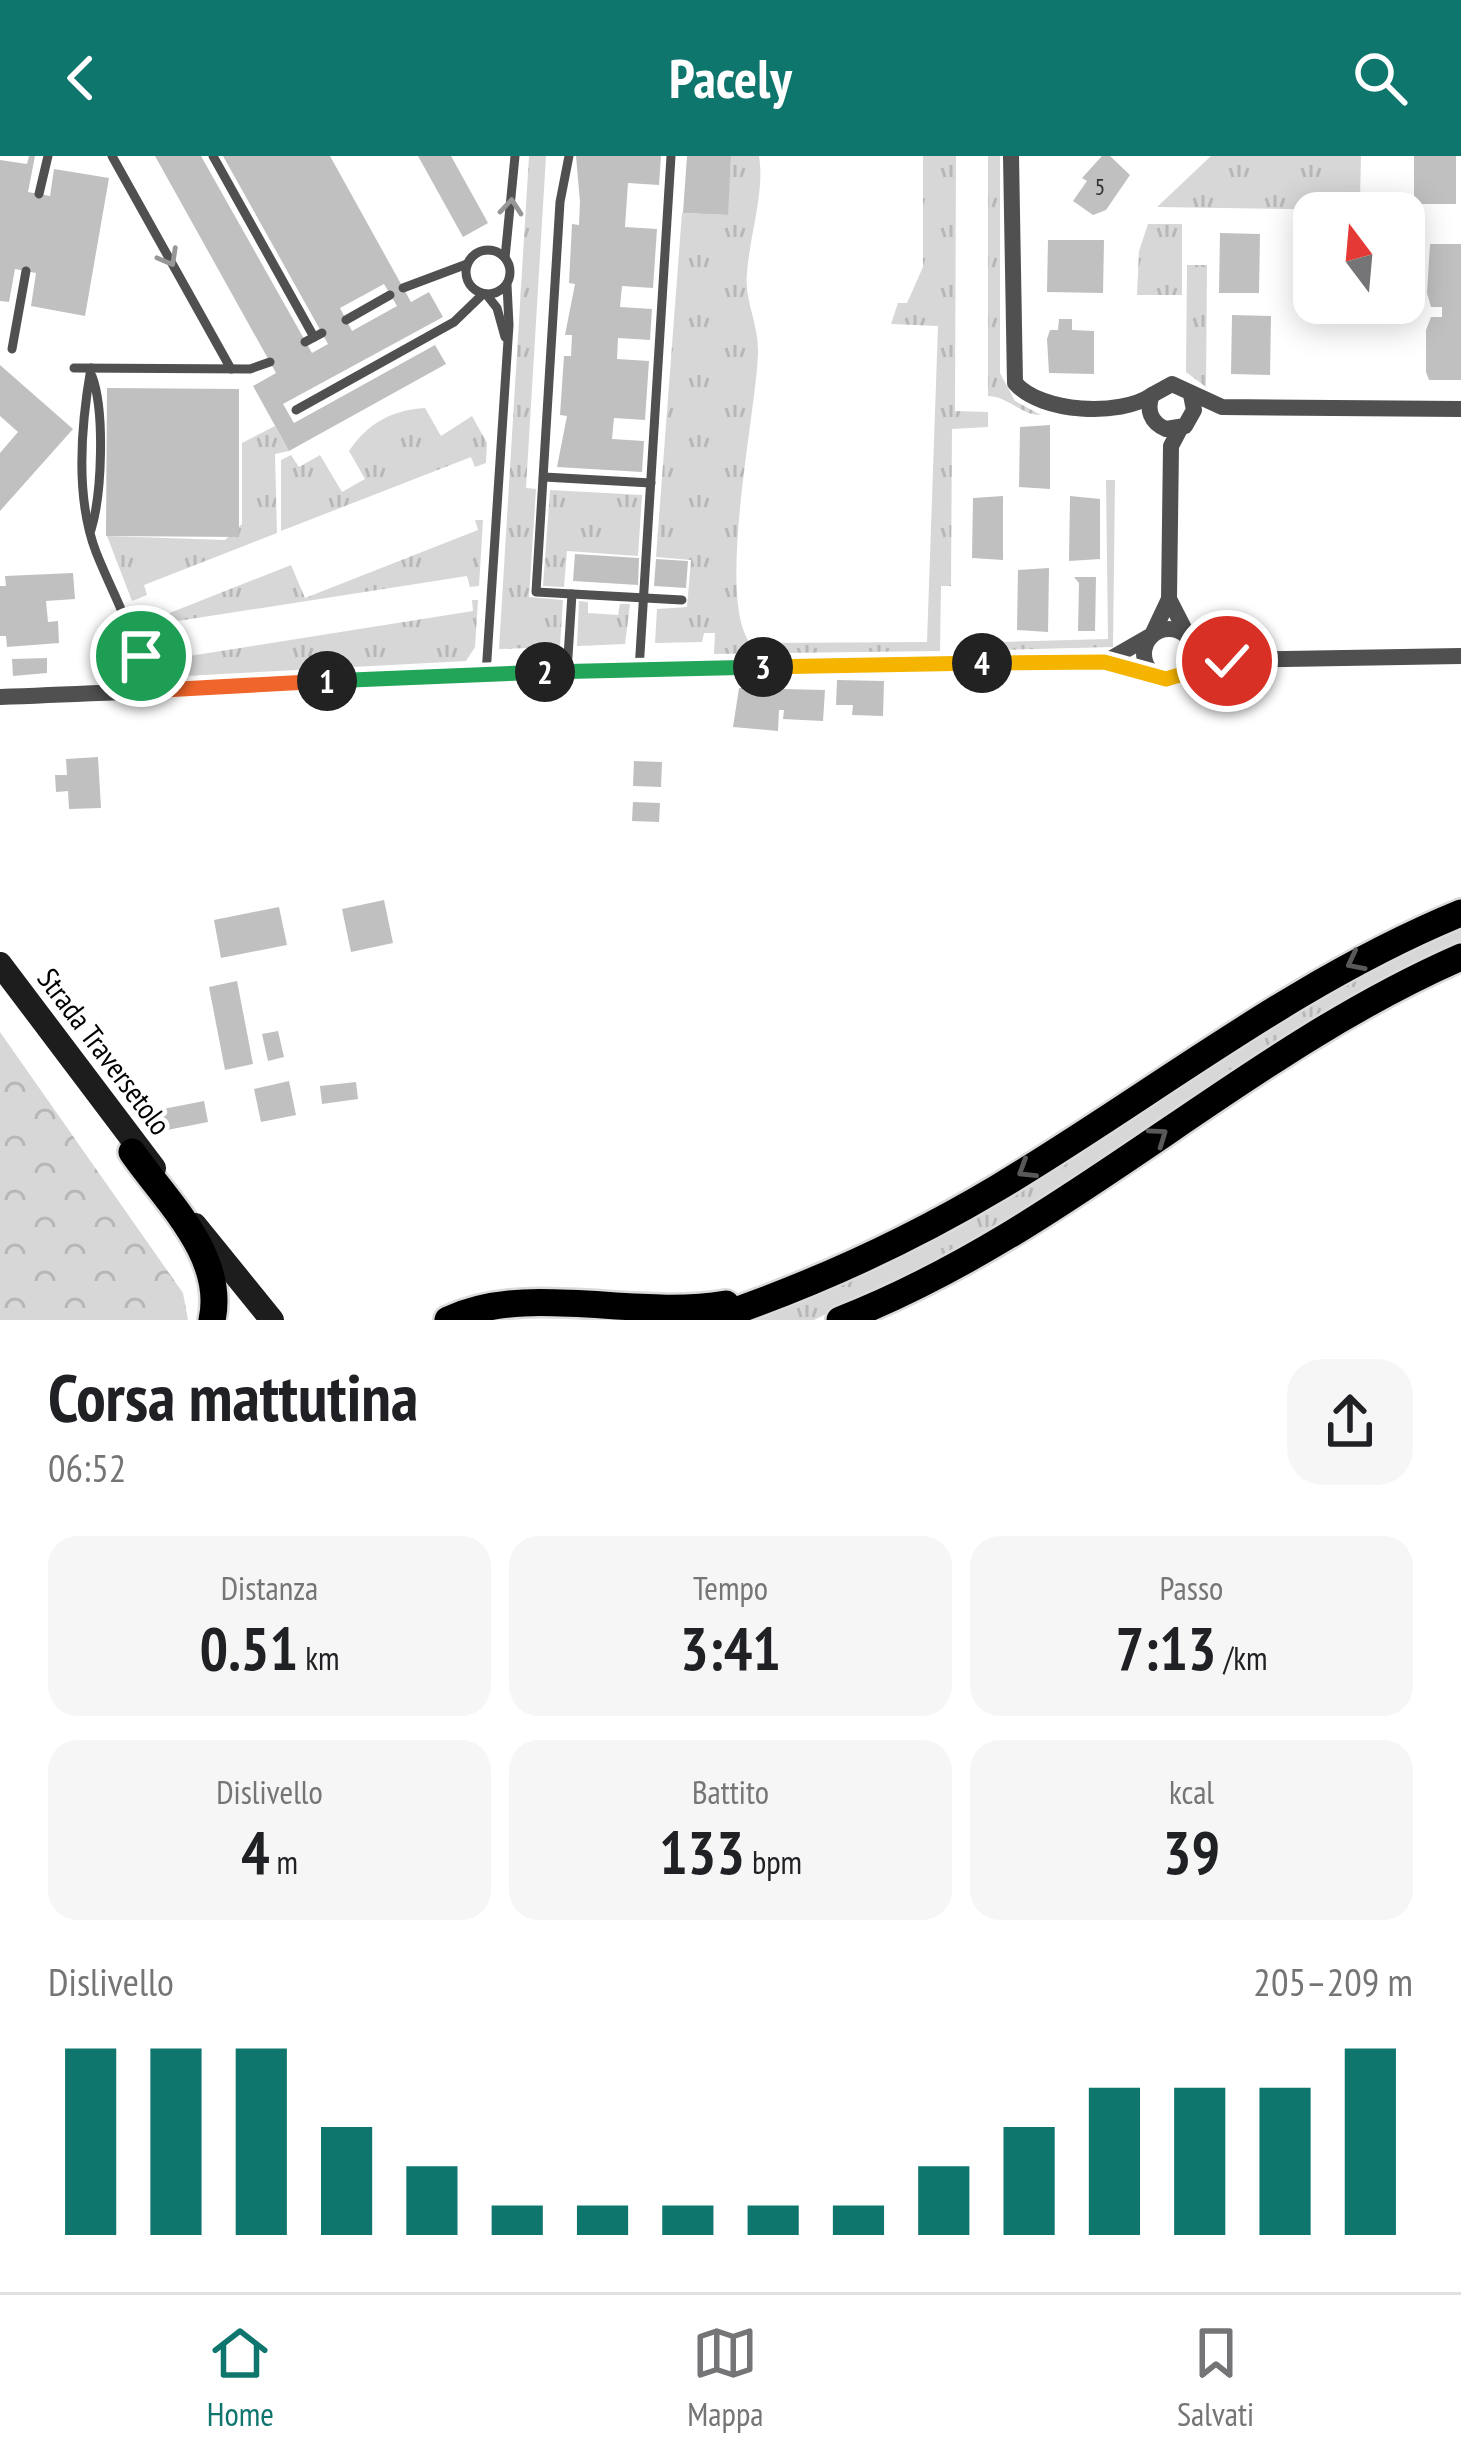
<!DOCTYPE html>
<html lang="it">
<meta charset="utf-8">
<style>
:root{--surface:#fff;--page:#f6f6f6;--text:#202124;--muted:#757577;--line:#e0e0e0;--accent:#0f766e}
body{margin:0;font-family:"PT Sans Narrow",sans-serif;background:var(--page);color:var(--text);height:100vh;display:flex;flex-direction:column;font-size:45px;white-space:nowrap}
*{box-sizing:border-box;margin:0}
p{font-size:39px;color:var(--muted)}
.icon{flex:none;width:66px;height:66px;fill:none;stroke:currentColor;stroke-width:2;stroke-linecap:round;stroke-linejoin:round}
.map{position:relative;height:1164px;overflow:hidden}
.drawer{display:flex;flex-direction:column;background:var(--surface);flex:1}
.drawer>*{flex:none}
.needle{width:78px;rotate:344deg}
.buttons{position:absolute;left:1293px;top:36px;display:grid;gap:24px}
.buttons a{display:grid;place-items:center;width:132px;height:132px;border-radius:24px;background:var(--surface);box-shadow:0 6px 30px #0003;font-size:60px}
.pin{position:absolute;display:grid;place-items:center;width:102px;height:102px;color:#fff;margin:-51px;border:6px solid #fff;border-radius:50%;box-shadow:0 3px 12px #0007}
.km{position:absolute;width:60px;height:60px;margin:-30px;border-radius:50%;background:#222;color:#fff;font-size:33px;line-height:60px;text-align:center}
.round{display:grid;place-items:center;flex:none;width:126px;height:126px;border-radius:36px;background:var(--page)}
.overview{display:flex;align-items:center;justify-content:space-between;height:204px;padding:0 48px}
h1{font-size:66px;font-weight:800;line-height:90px}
.stats{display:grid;grid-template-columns:repeat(3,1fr);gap:18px;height:204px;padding:12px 48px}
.stats div{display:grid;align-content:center;border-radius:30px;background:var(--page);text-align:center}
.stats b{font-size:60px;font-weight:800}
.stats small{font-size:33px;font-weight:400}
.stats p{font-size:33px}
.chart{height:336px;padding:24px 48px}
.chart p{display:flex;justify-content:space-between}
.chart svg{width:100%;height:216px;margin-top:12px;stroke:var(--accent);stroke-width:6}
header{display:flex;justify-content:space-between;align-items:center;height:156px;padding:0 48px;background:var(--accent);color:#fff;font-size:54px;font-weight:800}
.dock{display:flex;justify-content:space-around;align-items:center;height:168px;border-top:3px solid var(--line);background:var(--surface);font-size:33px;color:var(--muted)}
.dock a{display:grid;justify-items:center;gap:6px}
.dock .selected{color:var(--accent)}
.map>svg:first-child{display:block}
.grass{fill:url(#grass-tufts)}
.park{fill:url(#park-crowns)}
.building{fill:#c0c0c0;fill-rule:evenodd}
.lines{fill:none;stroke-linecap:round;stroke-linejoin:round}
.trunk-casing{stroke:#dbdbdb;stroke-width:32}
.service{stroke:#505050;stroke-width:9}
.minor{stroke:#505050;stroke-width:16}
.secondary{stroke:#1d1d1d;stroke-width:24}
.trunk{stroke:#000;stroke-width:27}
.oneway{stroke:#969696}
.oneway2{stroke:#595959}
.split-1-casing{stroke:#fff;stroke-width:24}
.split-2-casing{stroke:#fff;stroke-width:24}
.split-3-casing{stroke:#fff;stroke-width:24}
.split-4-casing{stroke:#fff;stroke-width:24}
.split-5-casing{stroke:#fff;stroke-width:24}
.split-1{stroke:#f0652b;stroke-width:15}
.split-2{stroke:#22a559;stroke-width:15}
.split-3{stroke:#22a559;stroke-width:15}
.split-4{stroke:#f5b400;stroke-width:15}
.split-5{stroke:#f5b400;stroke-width:15}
.labels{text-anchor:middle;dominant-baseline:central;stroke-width:9;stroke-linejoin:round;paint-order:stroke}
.number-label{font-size:24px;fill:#303030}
.street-label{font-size:30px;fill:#000;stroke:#fff}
</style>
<header><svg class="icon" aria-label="back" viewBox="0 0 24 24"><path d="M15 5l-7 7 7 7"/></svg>Pacely<svg class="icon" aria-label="search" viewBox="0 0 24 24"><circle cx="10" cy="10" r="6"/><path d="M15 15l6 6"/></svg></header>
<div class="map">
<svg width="1461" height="1164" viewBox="0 0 1461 1164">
<defs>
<pattern id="grass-tufts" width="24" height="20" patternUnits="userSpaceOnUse" patternTransform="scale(3)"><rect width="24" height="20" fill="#d7d7d7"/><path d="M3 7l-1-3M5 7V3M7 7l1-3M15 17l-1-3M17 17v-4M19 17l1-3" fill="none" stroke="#b7b7b7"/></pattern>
<pattern id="park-crowns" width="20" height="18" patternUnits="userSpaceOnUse" patternTransform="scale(3)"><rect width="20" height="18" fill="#d7d7d7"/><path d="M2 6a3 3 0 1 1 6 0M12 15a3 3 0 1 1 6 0" fill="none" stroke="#b7b7b7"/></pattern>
</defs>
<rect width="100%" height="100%" fill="#fff"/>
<g class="grass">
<polygon points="529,0 546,0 526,332 536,333 529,441 563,444 560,491 499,493"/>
<path d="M731,0H759C765,35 750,78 747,117C744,145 759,168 758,197C756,259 716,440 750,487L927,486L938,170L891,168L898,147H907L923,111V0H956L955,255L988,256V271L952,273L951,430H941L940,495L714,498L715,477H704L702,486L655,487L657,453L687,451L691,404L656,401L682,57L727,59Z"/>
<path d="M988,0H1000V217L1015,245L1041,259C1020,259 1010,241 988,240Z"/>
<polygon points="1211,0 1361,0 1360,44 1346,54 1157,51"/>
<polygon points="1148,68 1182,68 1182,139 1137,139 1139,95"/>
<polygon points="1187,109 1207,109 1206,231 1186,216"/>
<path d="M425,252L441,280L472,260L487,287L486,307L475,311L471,301L281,375V304L291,299L299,311L320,299L342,336L365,323L349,295C368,267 392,254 425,252Z"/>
<polygon points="275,270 289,295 275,298 277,377 144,429 147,439 132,445 107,380 225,384 242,368 242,287"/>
<polygon points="1106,324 1115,324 1113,491 1002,494 1002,486 1108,483"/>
<polygon points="550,334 642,339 638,400 567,395 564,431 543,430"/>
<polygon points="475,364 483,364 479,430 470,431 467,420 165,467 165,478 148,481 138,458 152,452 157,462 291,409 305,442 478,374"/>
<polygon points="472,444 478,444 475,491 466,505 165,521 153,494 167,492 170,503 473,455"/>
<polygon points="579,445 588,446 588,457 618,459 620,448 630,448 625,488 577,490"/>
<polygon points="1461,766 1461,791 998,1076 814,1164 736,1164 776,1150 1269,864"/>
</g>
<polygon class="park" points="0,876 183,1137 188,1164 0,1164"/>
<g class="building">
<polygon points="29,0 35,0 28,36 50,40 54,13 109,22 85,160 31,150 36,117 15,113 9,146 0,145 0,4 27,8"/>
<path d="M155,0H201L312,197L328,188L223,0H330L411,146L429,136L443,161L283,248L294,267L435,189L446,208L289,295L253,230L276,217ZM384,128L397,150L352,175L340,152Z"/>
<polygon points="418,0 451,0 488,67 463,81"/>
<polygon points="576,0 661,0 659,29 628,27 625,71 657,73 653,132 622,130 620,151 652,153 650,184 618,182 617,203 649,205 645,264 614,262 612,283 644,285 642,316 557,311 567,260 560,259 564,200 571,200 572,179 565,179 575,128 569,127 572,68 579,69 580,46"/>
<polygon points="687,0 731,0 728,59 683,57"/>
<polygon points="1102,0 1110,0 1130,19 1106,54 1093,59 1073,45 1087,25 1082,22"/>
<rect x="1414" y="0" width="42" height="48"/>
<polygon points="1220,77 1260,78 1259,137 1219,137"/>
<polygon points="1048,84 1104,84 1103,137 1047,136"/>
<polygon points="1430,88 1461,88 1461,224 1429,224 1426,216 1426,174 1431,161 1442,161 1442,151 1431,151 1427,137"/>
<polygon points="1232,159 1271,160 1270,219 1231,218"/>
<polygon points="1059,163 1072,163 1072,174 1094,175 1094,218 1049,217 1047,183 1050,174 1058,174"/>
<polygon points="0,209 73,273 0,355 0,297 18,276 0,260"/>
<polygon points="107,232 239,233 239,381 106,380"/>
<polygon points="1050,269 1050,333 1019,331 1020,271"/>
<polygon points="1003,340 1003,404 972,402 973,342"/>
<polygon points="1070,340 1100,343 1100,403 1069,405"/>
<polygon points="575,398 639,402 638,429 573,425"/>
<polygon points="656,403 688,405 686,432 654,430"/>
<polygon points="1049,412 1048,476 1017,474 1018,414"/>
<polygon points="73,417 75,443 46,445 48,466 58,465 59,487 7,491 6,480 0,480 0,430 6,430 5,420"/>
<polygon points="1074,421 1096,421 1095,475 1078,475 1079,427"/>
<polygon points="47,502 47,517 13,520 12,503"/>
<polygon points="837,524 884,525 883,560 852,559 853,549 836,549"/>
<polygon points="739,532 825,534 823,565 783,563 784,554 779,554 778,575 733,571"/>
<polygon points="98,601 101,652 69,653 68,635 56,636 55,619 67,619 66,603"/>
<polygon points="634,605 662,606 661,631 633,630"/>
<polygon points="633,646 660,647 659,666 632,665"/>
<polygon points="384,744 393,787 351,796 342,753"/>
<polygon points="279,751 287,789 221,802 214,764"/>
<polygon points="237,825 253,908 225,914 209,831"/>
<polygon points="278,875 284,901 268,905 262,878"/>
<polygon points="289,925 296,959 261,966 254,933"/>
<polygon points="356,926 358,943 322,948 320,930"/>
<polygon points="204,945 208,966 157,976 153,955"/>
</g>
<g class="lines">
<defs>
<g id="trunk">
<path d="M132,996C166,1045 226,1100 212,1164"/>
<path d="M448,1164C528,1126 633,1164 726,1148"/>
<path d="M709,1164C810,1130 907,1086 999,1031C1153,939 1293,826 1461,757"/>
<path d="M840,1164C1066,1076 1239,898 1461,801"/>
</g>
</defs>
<use href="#trunk" class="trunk-casing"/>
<g class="service">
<polyline points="112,0 231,213"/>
<polyline points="213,0 314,181"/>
<polyline points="569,0 560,46 536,436 682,444"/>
<polyline points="39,38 48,0"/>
<circle cx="488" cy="116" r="22"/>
<polyline points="505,102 515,0"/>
<polyline points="403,132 467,108"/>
<polyline points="486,138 497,152 505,181"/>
<polyline points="346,164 390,139"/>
<polyline points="305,186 322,177"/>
<polyline points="12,193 26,115"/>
<polyline points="74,212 250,213 270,206"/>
<path d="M91,212C81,269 75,341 96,396C115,444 140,483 144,535"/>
<polyline points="296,254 454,166 483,138"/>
<polyline points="544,321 651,327"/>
<path d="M91,374C102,338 105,255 92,220"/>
<polyline points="639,514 671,0"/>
<polyline points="567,516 572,438"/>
<polyline points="486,518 509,169 507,129"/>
</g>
<g class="minor">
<path d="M1011,0L1015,227C1041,257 1120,261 1152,239"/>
<path d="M1191,239L1194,254L1185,270L1166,273C1151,267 1146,254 1152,239L1172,228L1222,251L1461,253"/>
<polyline points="1180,273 1171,290 1169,443 1189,482 1242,504"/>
<circle cx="1169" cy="498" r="25"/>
<polyline points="1105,506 1152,479 1169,443"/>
<polyline points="1189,513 1233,504 1461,500"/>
<path d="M0,541C280,530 560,515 840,509C924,507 1084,492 1158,520"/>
</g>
<g class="secondary">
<polyline points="0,808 154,1012"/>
<polyline points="195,1069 272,1164"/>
</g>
<use href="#trunk" class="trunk"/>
</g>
<defs><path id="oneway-chevron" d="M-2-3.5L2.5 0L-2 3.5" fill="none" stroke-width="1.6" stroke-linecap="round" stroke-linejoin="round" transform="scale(3)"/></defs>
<g class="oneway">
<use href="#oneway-chevron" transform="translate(511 51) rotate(-85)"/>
<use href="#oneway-chevron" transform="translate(169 102) rotate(61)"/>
</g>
<g class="oneway2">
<use href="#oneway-chevron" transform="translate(1355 806) rotate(153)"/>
<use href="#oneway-chevron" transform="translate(1159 980) rotate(-35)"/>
<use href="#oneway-chevron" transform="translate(1026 1014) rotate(148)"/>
</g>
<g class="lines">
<defs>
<polyline id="split-1" points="141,500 144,535 327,525"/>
<polyline id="split-2" points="327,525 545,516"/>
<polyline id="split-3" points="545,516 763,511"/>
<polyline id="split-4" points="763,511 982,507"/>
<polyline id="split-5" points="982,507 1104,506 1166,523 1227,505"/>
</defs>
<use href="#split-1" class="split-1-casing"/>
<use href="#split-2" class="split-2-casing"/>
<use href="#split-3" class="split-3-casing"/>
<use href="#split-4" class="split-4-casing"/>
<use href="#split-5" class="split-5-casing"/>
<use href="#split-1" class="split-1"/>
<use href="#split-2" class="split-2"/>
<use href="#split-3" class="split-3"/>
<use href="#split-4" class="split-4"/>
<use href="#split-5" class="split-5"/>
</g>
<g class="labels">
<g class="number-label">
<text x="1100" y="30">5</text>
</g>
<g class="street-label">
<text transform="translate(105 895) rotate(53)">Strada Traversetolo</text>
</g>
</g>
</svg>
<div class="buttons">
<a><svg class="needle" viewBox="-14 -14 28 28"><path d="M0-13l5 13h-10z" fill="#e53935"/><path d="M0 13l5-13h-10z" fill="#757577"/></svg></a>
</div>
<div class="pin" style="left:141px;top:500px;background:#1e9e55"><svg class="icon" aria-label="arrive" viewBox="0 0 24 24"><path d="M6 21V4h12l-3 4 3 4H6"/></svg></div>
<div class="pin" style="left:1227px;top:505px;background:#d93025"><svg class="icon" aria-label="check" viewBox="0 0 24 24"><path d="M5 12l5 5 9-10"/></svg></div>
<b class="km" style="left:327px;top:525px">1</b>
<b class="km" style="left:545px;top:516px">2</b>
<b class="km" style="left:763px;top:511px">3</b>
<b class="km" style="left:982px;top:507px">4</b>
</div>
<section class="drawer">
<div class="overview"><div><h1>Corsa mattutina</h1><p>06:52</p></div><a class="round"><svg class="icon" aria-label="share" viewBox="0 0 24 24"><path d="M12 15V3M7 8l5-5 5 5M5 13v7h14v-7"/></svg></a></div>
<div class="stats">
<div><p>Distanza</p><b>0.51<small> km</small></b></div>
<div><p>Tempo</p><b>3:41</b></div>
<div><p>Passo</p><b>7:13<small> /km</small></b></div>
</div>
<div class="stats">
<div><p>Dislivello</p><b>4<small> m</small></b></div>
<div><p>Battito</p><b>133<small> bpm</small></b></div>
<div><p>kcal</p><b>39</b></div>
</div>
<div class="chart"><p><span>Dislivello</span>205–209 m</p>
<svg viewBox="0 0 160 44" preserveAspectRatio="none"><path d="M5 44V6M15 44V6M25 44V6M35 44V22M45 44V30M55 44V38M65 44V38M75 44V38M85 44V38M95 44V38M105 44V30M115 44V22M125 44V14M135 44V14M145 44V14M155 44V6"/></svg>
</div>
</section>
<nav class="dock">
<a class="selected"><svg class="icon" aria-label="home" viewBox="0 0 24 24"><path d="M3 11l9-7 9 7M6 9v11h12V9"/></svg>Home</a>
<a><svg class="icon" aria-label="map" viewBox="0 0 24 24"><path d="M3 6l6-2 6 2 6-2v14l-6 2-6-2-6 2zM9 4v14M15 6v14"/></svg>Mappa</a>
<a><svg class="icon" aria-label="saved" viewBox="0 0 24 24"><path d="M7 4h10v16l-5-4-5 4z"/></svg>Salvati</a>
</nav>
